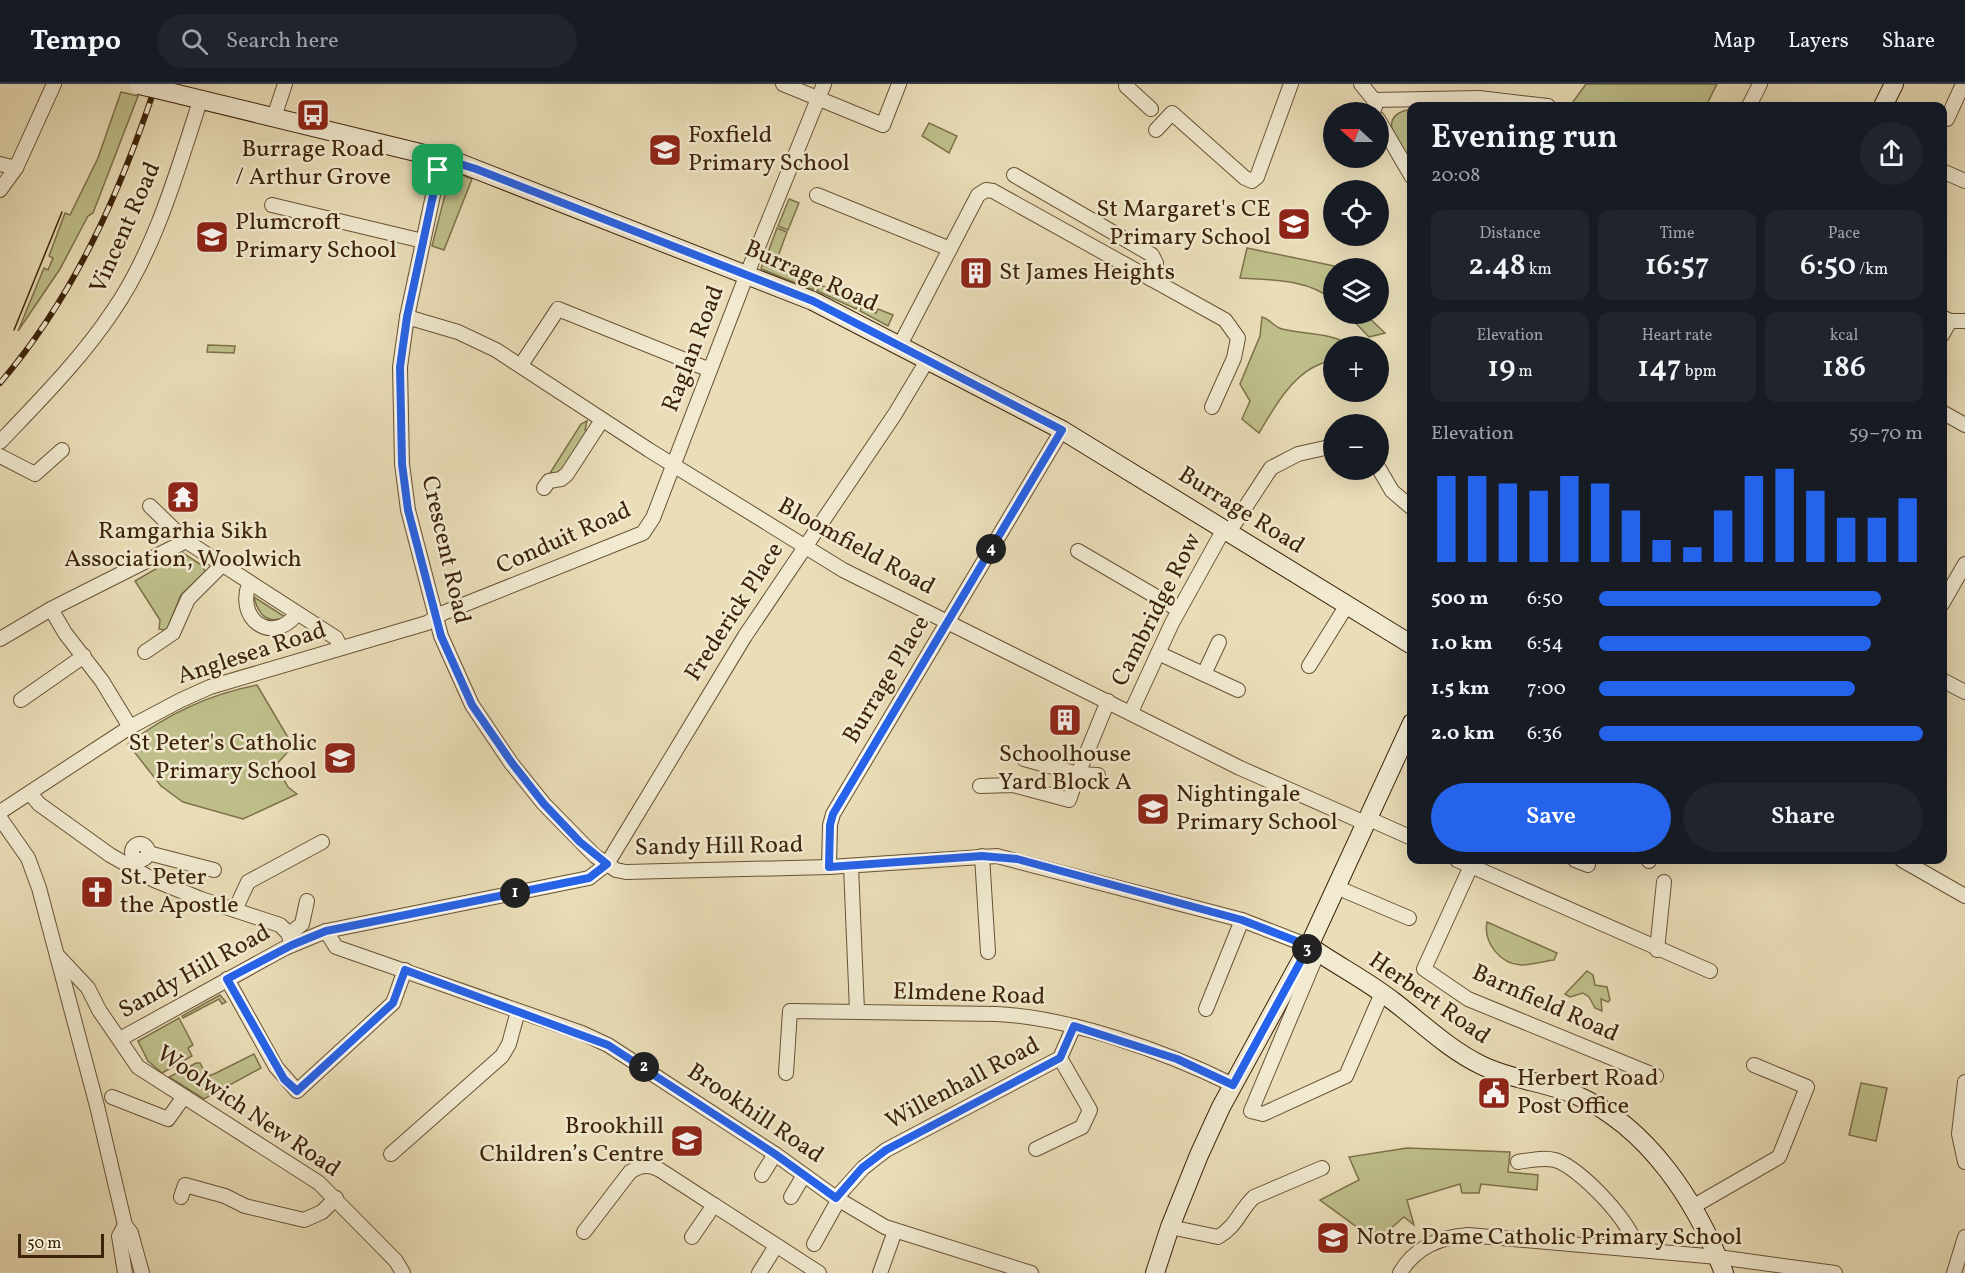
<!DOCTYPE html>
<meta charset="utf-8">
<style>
:root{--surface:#171b24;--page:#20242c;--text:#f1f3f6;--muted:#9ea1a6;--line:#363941;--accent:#2563eb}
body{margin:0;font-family:Vollkorn,serif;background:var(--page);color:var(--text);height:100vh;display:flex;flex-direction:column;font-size:22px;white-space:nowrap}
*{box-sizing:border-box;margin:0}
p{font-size:20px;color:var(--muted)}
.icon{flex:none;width:33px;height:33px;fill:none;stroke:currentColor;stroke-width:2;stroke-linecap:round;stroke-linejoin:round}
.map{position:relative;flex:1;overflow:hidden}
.sheet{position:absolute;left:1407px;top:18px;width:540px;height:762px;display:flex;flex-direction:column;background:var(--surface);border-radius:12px;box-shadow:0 6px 24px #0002}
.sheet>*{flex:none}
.needle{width:39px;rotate:291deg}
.buttons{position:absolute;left:1323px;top:18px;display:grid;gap:12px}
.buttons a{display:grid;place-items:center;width:66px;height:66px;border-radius:50%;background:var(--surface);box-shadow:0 6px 24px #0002;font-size:30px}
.scale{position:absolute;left:18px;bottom:15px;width:86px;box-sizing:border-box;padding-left:6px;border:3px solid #3d2309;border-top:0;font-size:16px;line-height:21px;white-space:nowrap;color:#3d2309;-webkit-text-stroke:4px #f1ead1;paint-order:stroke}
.pin{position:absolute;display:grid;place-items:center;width:51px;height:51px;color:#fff;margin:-26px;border-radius:12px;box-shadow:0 3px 9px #0006}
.km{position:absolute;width:30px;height:30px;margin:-15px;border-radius:50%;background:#222;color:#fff;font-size:16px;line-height:30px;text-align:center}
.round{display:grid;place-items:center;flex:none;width:63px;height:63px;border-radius:32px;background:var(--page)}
.headline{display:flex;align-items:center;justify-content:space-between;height:102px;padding:0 24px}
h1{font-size:33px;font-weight:600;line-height:45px}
.metrics{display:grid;grid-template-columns:repeat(3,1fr);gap:9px;height:102px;padding:6px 24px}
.metrics div{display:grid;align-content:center;border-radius:12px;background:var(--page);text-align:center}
.metrics b{font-size:30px;font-weight:600}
.metrics small{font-size:16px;font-weight:400}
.metrics p{font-size:16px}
.chart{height:168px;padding:12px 24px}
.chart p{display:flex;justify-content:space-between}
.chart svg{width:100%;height:108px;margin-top:6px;stroke:var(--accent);stroke-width:6}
.button{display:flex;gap:12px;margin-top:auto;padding:12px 24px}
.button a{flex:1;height:69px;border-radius:36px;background:var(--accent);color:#fff;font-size:24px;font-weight:600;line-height:69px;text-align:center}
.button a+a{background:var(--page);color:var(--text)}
ul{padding:0 24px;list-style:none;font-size:20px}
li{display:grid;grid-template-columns:96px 72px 1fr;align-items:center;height:45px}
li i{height:15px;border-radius:8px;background:var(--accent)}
header{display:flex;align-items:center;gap:36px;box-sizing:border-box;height:84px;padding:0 30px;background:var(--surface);border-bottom:2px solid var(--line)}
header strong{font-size:28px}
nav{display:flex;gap:33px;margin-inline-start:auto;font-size:21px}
.search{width:420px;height:54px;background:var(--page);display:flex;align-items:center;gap:15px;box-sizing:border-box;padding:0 21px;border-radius:33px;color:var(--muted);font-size:22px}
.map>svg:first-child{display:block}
.green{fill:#bebf8a;stroke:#7e714a;stroke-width:1.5}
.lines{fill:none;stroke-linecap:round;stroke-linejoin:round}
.street-casing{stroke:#685235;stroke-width:16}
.secondary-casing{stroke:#3d2309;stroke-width:20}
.street{stroke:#f1ead1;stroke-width:14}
.secondary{stroke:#f1ead1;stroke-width:18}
.tram{stroke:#3d2309;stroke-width:1.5}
.rail-casing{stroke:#3d2309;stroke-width:6}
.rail{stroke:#f1ead1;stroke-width:4;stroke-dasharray:11;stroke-linecap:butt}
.secondary-bridge-casing{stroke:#3d2309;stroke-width:20;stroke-linecap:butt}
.secondary-bridge{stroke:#f1ead1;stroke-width:18}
.route-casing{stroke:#fff;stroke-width:12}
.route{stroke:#2563eb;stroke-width:8}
.labels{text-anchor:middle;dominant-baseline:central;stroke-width:5;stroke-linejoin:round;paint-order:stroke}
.poi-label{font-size:24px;fill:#3d2309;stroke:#f1ead1;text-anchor:start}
.street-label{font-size:24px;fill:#3d2309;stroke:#f1ead1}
</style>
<header>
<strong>Tempo</strong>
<div class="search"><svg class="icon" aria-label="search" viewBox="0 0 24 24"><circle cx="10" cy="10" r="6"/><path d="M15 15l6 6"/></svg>Search here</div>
<nav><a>Map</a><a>Layers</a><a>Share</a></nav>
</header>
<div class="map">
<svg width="1965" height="1189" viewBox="0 0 1965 1189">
<rect width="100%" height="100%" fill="#eadeb8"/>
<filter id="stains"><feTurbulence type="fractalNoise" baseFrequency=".00333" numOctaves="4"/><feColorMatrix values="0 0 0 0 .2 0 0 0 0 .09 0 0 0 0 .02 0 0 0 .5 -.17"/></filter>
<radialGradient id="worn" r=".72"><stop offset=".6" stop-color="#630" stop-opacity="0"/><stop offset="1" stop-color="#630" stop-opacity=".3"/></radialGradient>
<g class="green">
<polygon points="1586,0 1717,0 1706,22 1570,22"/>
<polygon points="121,8 138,12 93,129 88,132 60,185 18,247 44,184 48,186 53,174 49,172 65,129 70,131 98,74"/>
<path d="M1411,25V79C1399,59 1374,32 1411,25Z"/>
<polygon points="929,39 957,52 949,69 922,52"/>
<polygon points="451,87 472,95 444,166 432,162"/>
<polygon points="789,115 799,119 788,146 778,142"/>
<polygon points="777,144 787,148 777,175 767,171"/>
<path d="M1247,164L1344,184H1334L1333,216C1308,195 1271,196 1240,194Z"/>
<polygon points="763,178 815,199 813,206 761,185"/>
<polygon points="820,201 859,217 856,225 817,207"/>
<polygon points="863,219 872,222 871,227 876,229 878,225 893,231 888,242 860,227"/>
<polygon points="1347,230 1365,230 1385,249 1369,253"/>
<path d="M1262,233C1270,235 1274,243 1282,245C1306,251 1330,248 1352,262H1334L1333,283L1326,278C1294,287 1275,322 1259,349L1242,335L1250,317L1240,300L1260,252Z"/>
<polygon points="208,261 235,262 234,269 207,268"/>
<polygon points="587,337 585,346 588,347 560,389 550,389 581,340"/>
<polygon points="183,469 203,482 205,488 181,511 167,545 164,546 159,545 160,536 135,497"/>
<path d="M254,513L285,533C267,541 258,530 254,513Z"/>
<path d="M257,601L293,662L276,681L288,703L297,710L243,735L183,718L161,702L128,660C167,630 210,610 257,601Z"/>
<path d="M1487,838L1557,869L1554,876C1544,877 1532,881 1521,881C1500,880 1483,858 1487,838Z"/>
<polygon points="1587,887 1593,891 1595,901 1607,903 1610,916 1608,918 1601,915 1602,927 1595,924 1589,913 1583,909 1570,913 1565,910"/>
<polygon points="220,911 226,918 222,920 219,915 183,934 182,932"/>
<polygon points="179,934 193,961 188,964 192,972 162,989 148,977 138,957"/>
<polygon points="254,970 261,984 204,1015 169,993 196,979 200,979 207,992 214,990"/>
<polygon points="1861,999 1887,1004 1876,1057 1849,1051"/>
<polygon points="1407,1064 1510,1068 1508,1088 1538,1091 1537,1106 1481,1100 1479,1109 1462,1109 1460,1100 1407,1116 1414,1141 1404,1133 1376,1157 1320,1116 1359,1096 1349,1073"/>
</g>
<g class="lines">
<defs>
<g id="street">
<polyline points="783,0 883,41 899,0"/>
<polyline points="1128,0 1126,2 1151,25"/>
<polyline points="1361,0 1374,16 1375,23"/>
<polyline points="1374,16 1479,14 1548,22"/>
<polyline points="1749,22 1760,0"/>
<polyline points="274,33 285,0"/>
<polyline points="1378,35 1412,93"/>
<polyline points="1947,35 1963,0"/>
<polyline points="1156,46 1172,29 1245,94 1252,97 1257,93 1291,0"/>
<polyline points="441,74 407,233 400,283 402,380 408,426 441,552 472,621 511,679 544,720 595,772 616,786 626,788 829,783 997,772 1242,836 1309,862"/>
<polyline points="0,80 16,84"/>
<polyline points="1942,87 1965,97"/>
<polyline points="1014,91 1152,171 1156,179 1151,195"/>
<polyline points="0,106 16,84 54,0"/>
<polyline points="817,111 950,165"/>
<polyline points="272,121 423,157"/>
<polyline points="407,233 458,248 496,266 649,366 843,486 1240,684 1365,739"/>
<polyline points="1942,233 1950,237 1965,237"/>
<polyline points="1942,251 1950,237"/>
<polyline points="900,261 978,111 986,106 993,107 1225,236 1238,254 1234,274 1212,323"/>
<polyline points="521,281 558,225 710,286"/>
<polyline points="1942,328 1965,341"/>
<path d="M0,358C39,317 81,275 113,227C155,166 177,88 200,17"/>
<polyline points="0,372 35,390 62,366"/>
<polyline points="1378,383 1392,407 1412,424"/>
<polyline points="544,404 549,397 561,395 567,390 602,336"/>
<polyline points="150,422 186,457 336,554 341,564"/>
<polyline points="1229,448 1271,384 1298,370 1334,362"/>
<polyline points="1078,467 1179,526"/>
<path d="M249,500C236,535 271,561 296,531"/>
<polyline points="1942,520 1965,480"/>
<polyline points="51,525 65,549 102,597 130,643"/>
<polyline points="0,555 51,525 186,457"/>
<polyline points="145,568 173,549 188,515 221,482"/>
<polyline points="1158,569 1238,606"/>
<polyline points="1309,582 1347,521"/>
<polyline points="1204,590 1219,558"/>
<polyline points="1942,596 1965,608"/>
<polyline points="21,616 84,572"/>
<polyline points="1131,628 1172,539 1224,445"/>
<polyline points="1098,691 1078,690 1108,617"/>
<polyline points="980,702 1013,701 1069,716 1078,690 1024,675"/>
<polyline points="30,709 39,720 110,771 154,796 201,815 280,841 288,849 292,861"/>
<polyline points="0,728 130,643 181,616 210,603 427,539 443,529 643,449 653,434 747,190 824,0"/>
<polyline points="0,734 28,774 39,804 97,1022 125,1141 131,1149 142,1189"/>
<polyline points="1367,734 1412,754"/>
<circle cx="140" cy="768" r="8"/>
<polyline points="148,769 214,786"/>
<polyline points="982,772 988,868"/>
<polyline points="1457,776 1471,782 1424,885 1468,915 1656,992"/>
<polyline points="1575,776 1588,781"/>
<polyline points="1902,776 1965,812"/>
<polyline points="1649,777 1649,776"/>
<polyline points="851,782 857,927"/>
<polyline points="1471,782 1710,887"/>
<polyline points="829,783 830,741 833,730 1062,346"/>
<polyline points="1336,803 1409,834"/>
<polyline points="235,826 248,798 322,758"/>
<polyline points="326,847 336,863 582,949 608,961 775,1070 836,1114 885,1143 1031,1189"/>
<polyline points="289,850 302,840 307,817"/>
<polyline points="1657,866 1664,798"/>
<polyline points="1318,868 1251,1027 1263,1030 1346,992 1382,909"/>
<polyline points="57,871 88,904 99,926 138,983 319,1099 396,1177 403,1189"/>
<polyline points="227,895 276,983 297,1007 393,919 405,886"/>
<polyline points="1206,925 1242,836"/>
<polyline points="120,955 285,864 326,847 589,794 607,780 745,552 895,330 928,275"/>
<path d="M786,989L790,927L996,930C1069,933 1167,968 1233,1001"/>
<polyline points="1965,998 1959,1050 1965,1078"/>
<polyline points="112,1013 168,1035 183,1014"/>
<polyline points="1036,1065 1082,1043 1090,1026 1060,974"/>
<polyline points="391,1070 502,972 509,960 518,927"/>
<path d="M1518,1078C1531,1076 1543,1073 1555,1076C1580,1083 1635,1142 1637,1166"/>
<polyline points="762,1091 775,1070"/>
<polyline points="181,1113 185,1101 225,1112 245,1122 304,1136 322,1128 336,1114"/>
<polyline points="791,1113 804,1091"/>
<polyline points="836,1114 863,1084 886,1066 1060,974 1074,942"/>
<polyline points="1694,1122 1779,1073 1807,1003 1754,981"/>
<polyline points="125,1141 119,1152 125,1189"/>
<path d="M1170,1143L1218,1153C1238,1141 1239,1127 1254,1113L1322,1084"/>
<path d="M584,1148L630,1088C641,1081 648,1080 660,1086L714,1121"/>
<polyline points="692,1153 714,1121 819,1189"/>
<polyline points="814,1160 839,1115"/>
<polyline points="759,1189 776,1162"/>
<polyline points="880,1189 895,1147"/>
<path d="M1400,1189C1415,1163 1440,1153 1468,1151L1718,1173L1835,1189"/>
<polyline points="1954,1189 1965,1153"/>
</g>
<g id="secondary">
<polyline points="161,6 457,78 813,217 1062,346 1412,561"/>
<polyline points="1883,22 1894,0"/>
<path d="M1309,862C1336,881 1366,896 1393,917C1422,939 1448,965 1481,981C1511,996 1546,998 1576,1011C1649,1043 1697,1119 1724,1189"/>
<polyline points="1155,1189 1170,1143 1199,1071 1221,1023 1309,862 1412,639"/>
</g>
</defs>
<use href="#street" class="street-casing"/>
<use href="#secondary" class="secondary-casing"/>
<use href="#street" class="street"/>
<use href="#secondary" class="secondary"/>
<polyline class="tram" points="14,246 62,128"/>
<defs>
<path id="rail" d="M0,299C74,213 121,107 156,0"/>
</defs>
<use href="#rail" class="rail-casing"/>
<use href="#rail" class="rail"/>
<defs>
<polyline id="secondary-bridge" points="139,1 161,6"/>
</defs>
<use href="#secondary-bridge" class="secondary-bridge-casing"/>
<use href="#secondary-bridge" class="secondary-bridge"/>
</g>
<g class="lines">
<defs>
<polygon id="route" points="441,74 476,85 813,217 1062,346 833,730 830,741 829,783 982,772 1017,775 1242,836 1309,862 1233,1001 1177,975 1074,942 1060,974 886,1066 862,1084 836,1114 775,1070 608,961 405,886 393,919 297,1007 284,995 227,895 292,861 326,847 589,794 607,780 580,758 544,720 512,679 472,621 441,552 408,426 402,380 400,283 407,233"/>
</defs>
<use href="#route" class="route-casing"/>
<use href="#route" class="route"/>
</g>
<defs>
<symbol id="bus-square" viewBox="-11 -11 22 22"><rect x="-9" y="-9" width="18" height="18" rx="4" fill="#8f2418" stroke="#f1ead1"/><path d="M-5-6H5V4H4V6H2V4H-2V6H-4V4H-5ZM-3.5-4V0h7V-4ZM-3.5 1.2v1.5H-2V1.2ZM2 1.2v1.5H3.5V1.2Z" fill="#fff"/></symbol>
<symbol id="school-square" viewBox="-11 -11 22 22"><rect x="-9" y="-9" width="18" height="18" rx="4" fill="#8f2418" stroke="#f1ead1"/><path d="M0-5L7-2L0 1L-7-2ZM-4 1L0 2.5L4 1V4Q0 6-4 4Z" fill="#fff"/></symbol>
<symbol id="building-square" viewBox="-11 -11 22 22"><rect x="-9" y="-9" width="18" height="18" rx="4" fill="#8f2418" stroke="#f1ead1"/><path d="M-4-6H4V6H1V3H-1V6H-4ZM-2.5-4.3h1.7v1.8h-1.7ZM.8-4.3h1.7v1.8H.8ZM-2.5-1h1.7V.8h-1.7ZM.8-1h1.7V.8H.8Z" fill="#fff"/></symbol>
<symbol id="temple-square" viewBox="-11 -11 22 22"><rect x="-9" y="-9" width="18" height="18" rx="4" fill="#8f2418" stroke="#f1ead1"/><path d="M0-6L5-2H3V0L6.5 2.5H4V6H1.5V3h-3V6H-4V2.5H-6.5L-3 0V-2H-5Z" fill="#fff"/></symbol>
<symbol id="church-square" viewBox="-11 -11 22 22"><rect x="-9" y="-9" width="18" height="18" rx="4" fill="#8f2418" stroke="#f1ead1"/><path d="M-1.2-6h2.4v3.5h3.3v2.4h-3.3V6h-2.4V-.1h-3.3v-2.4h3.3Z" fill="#fff"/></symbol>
<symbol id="civic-square" viewBox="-11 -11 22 22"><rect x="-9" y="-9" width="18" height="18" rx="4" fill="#8f2418" stroke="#f1ead1"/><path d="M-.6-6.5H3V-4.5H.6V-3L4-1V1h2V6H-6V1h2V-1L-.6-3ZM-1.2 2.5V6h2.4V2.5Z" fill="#fff"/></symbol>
</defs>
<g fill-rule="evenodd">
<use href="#bus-square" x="294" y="12" width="38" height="38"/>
<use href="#school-square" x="646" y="47" width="38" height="38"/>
<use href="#school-square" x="1275" y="121" width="38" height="38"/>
<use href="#school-square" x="193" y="134" width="38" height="38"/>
<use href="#building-square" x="957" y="170" width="38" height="38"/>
<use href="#temple-square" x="164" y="394" width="38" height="38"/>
<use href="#building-square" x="1046" y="617" width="38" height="38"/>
<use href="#school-square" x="321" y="655" width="38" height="38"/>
<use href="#school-square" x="1134" y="706" width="38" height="38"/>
<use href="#church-square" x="78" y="789" width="38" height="38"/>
<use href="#civic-square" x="1475" y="990" width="38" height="38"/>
<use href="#school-square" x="668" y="1038" width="38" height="38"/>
<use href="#school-square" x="1314" y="1135" width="38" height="38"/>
</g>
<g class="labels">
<g class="poi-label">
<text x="688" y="52">Foxfield<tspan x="688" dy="28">Primary School</tspan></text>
<text x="313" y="66" text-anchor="middle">Burrage Road<tspan x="313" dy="28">/ Arthur Grove</tspan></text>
<text x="1271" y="126" text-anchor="end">St Margaret's CE<tspan x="1271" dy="28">Primary School</tspan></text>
<text x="235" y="139">Plumcroft<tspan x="235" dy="28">Primary School</tspan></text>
<text x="999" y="189">St James Heights</text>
<text x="183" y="448" text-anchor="middle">Ramgarhia Sikh<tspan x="183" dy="28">Association, Woolwich</tspan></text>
<text x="317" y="660" text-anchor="end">St Peter's Catholic<tspan x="317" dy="28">Primary School</tspan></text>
<text x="1065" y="671" text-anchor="middle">Schoolhouse<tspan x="1065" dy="28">Yard Block A</tspan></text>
<text x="1176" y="711">Nightingale<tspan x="1176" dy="28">Primary School</tspan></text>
<text x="120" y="794">St. Peter<tspan x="120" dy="28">the Apostle</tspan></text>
<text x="1517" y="995">Herbert Road<tspan x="1517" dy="28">Post Office</tspan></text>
<text x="664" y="1043" text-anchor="end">Brookhill<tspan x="664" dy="28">Children’s Centre</tspan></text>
<text x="1356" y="1154">Notre Dame Catholic Primary School</text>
</g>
<g class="street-label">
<text transform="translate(126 144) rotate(-66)">Vincent Road</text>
<text transform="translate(811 193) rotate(24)">Burrage Road</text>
<text transform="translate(694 265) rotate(-69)">Raglan Road</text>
<text transform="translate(1241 427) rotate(32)">Burrage Road</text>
<text transform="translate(564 455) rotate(-24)">Conduit Road</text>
<text transform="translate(856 463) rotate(29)">Bloomfield Road</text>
<text transform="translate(445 466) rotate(77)">Crescent Road</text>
<text transform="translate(1157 526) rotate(-63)">Cambridge Row</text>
<text transform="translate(735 528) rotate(-57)">Frederick Place</text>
<text transform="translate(252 570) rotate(-18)">Anglesea Road</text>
<text transform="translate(887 596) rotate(-59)">Burrage Place</text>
<text transform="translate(719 763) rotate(-1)">Sandy Hill Road</text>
<text transform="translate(195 888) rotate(-29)">Sandy Hill Road</text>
<text transform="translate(969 911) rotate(2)">Elmdene Road</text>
<text transform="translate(1429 915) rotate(35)">Herbert Road</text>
<text transform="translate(1545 920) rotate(24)">Barnfield Road</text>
<text transform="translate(963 1000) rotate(-28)">Willenhall Road</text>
<text transform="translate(248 1028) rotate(34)">Woolwich New Road</text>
<text transform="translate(755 1030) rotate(34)">Brookhill Road</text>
</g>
</g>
<rect width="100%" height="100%" filter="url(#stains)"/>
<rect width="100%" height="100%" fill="url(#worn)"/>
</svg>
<div class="buttons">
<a><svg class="needle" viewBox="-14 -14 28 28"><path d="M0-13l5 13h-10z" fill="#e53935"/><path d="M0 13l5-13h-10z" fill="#9ea1a6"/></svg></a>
<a><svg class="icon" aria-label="locate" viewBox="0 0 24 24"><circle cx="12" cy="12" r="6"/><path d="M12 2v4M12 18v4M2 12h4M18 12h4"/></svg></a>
<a><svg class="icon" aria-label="layers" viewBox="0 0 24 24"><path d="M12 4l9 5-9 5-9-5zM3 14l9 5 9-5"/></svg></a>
<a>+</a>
<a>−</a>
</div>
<div class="scale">50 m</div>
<div class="pin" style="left:438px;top:86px;background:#1e9e55"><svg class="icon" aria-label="arrive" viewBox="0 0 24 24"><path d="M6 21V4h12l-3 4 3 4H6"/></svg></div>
<b class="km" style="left:515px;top:809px">1</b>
<b class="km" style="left:644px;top:983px">2</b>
<b class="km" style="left:1307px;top:865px">3</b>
<b class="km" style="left:991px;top:465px">4</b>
<section class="sheet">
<div class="headline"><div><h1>Evening run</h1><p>20:08</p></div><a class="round"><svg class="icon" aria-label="share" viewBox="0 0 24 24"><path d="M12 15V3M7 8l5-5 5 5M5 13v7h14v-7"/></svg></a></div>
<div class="metrics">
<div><p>Distance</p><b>2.48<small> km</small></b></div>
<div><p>Time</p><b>16:57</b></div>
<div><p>Pace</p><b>6:50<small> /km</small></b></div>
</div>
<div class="metrics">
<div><p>Elevation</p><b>19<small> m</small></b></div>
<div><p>Heart rate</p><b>147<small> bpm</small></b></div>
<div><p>kcal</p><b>186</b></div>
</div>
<div class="chart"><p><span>Elevation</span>59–70 m</p>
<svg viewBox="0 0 160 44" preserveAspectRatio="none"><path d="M5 44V9M15 44V9M25 44V12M35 44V15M45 44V9M55 44V12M65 44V23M75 44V35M85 44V38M95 44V23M105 44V9M115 44V6M125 44V15M135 44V26M145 44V26M155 44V18"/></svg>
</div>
<ul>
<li><b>500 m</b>6:50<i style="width:87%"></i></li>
<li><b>1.0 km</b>6:54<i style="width:84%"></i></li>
<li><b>1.5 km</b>7:00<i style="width:79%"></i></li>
<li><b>2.0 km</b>6:36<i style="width:100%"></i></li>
</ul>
<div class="button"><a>Save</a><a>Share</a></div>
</section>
</div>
